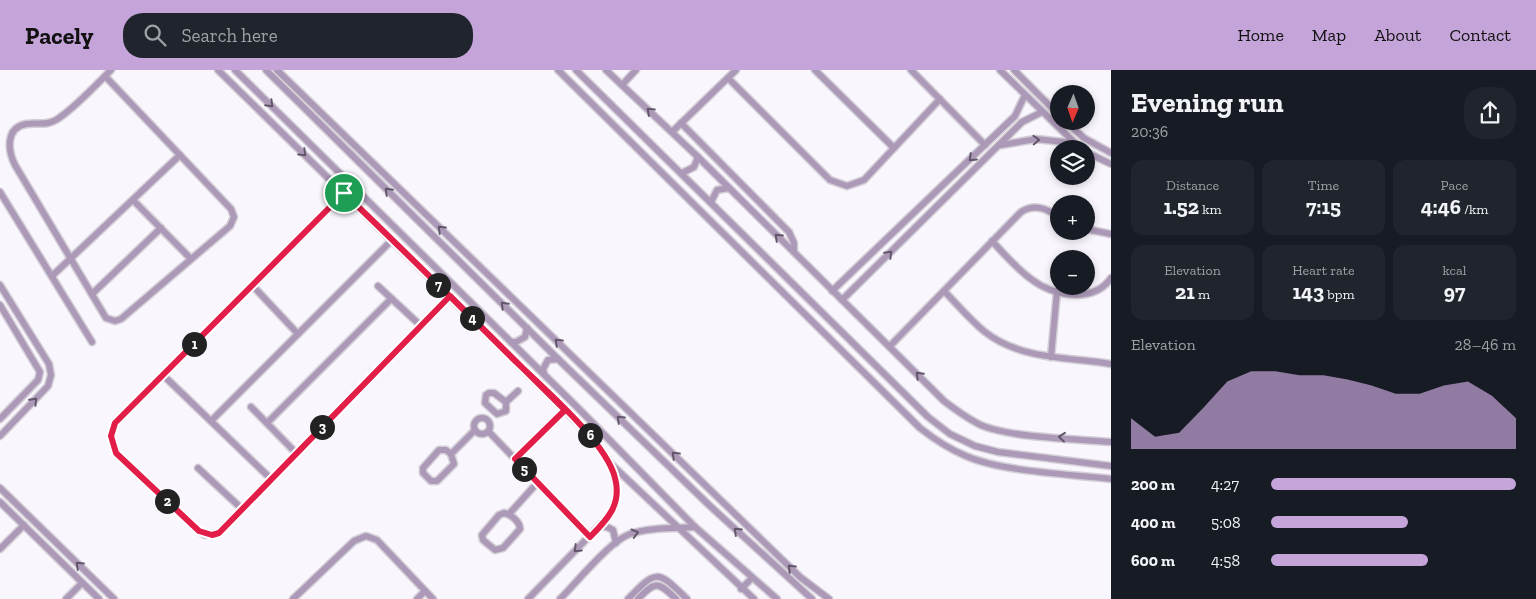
<!DOCTYPE html>
<meta charset="utf-8">
<style>
:root{--surface:#171b24;--page:#20242c;--text:#f1f3f6;--muted:#9ea1a6;--accent:#c5a4d9}
body{margin:0;font-family:"Zilla Slab",serif;background:var(--page);color:var(--text);height:100vh;display:flex;flex-direction:column;font-size:19px;white-space:nowrap}
*{box-sizing:border-box;margin:0}
p{font-size:16px;color:var(--muted)}
.icon{flex:none;width:28px;height:28px;fill:none;stroke:currentColor;stroke-width:2;stroke-linecap:round;stroke-linejoin:round}
.map{position:relative;flex:1;overflow:hidden}
.sheet{display:flex;flex-direction:column;background:var(--surface);width:425px}
.sheet>*{flex:none}
.needle{width:32px;rotate:182deg}
.tools{position:absolute;left:1050px;top:15px;display:grid;gap:10px}
.tools a{display:grid;place-items:center;width:45px;height:45px;border-radius:50%;background:var(--surface);box-shadow:0 2px 8px #0003;font-size:25px}
.pin{position:absolute;display:grid;place-items:center;width:42px;height:42px;color:#fff;margin:-21px;border:2px solid #fff;border-radius:50%;box-shadow:0 1px 5px #0007}
.km{position:absolute;width:25px;height:25px;margin:-12px;border-radius:50%;background:#222;color:#fff;font-size:14px;line-height:25px;text-align:center}
.round{display:grid;place-items:center;flex:none;width:52px;height:52px;border-radius:20px;background:var(--page)}
.headline{display:flex;align-items:center;justify-content:space-between;height:85px;padding:0 20px}
h1{font-size:28px;font-weight:800;line-height:38px}
.stats{display:grid;grid-template-columns:repeat(3,1fr);gap:8px;height:85px;padding:5px 20px}
.stats div{display:grid;align-content:center;border-radius:12px;background:var(--page);text-align:center}
.stats b{font-size:21px;font-weight:800}
.stats small{font-size:14px;font-weight:400}
.stats p{font-size:14px}
.chart{height:140px;padding:10px 20px}
.chart p{display:flex;justify-content:space-between}
.chart svg{width:100%;height:90px;margin-top:5px;fill:var(--accent);opacity:.7}
ul{padding:0 20px;list-style:none;font-size:16px}
li{display:grid;grid-template-columns:80px 60px 1fr;align-items:center;height:38px}
li i{height:12px;border-radius:6px;background:var(--accent)}
header{display:flex;align-items:center;gap:30px;box-sizing:border-box;height:70px;padding:0 25px;background:var(--accent);color:#111}
header strong{font-size:24px}
nav{display:flex;gap:28px;margin-inline-start:auto;font-size:18px}
.search{width:350px;height:45px;background:var(--page);display:flex;align-items:center;gap:12px;box-sizing:border-box;padding:0 18px;border-radius:20px;color:var(--muted);font-size:19px}
main{display:flex;flex:1;min-height:0}
.map>svg:first-child{display:block}
.lines{fill:none;stroke-linecap:round;stroke-linejoin:round}
.minor-casing{stroke:#d4cfd7;stroke-width:9}
.minor{stroke:#ac99b8;stroke-width:6}
.oneway{stroke:#62566a}
.route-casing{stroke:#fff;stroke-width:10}
.route{stroke:#e11d48;stroke-width:6}
</style>
<header>
<strong>Pacely</strong>
<div class="search"><svg class="icon" aria-label="search" viewBox="0 0 24 24"><circle cx="10" cy="10" r="6"/><path d="M15 15l6 6"/></svg>Search here</div>
<nav><a>Home</a><a>Map</a><a>About</a><a>Contact</a></nav>
</header>
<main>
<div class="map">
<svg width="1111" height="529" viewBox="0 0 1111 529">
<rect width="100%" height="100%" fill="#faf6fd"/>
<g class="lines">
<defs>
<g id="minor">
<polyline points="218,0 592,367 611,394 754,529"/>
<polyline points="235,0 576,336 695,457 777,529"/>
<polyline points="266,0 558,289 710,436 812,529"/>
<polyline points="277,0 800,507 829,529"/>
<path d="M558,0L920,358C934,369 949,379 966,386C1003,402 1069,404 1111,409"/>
<polyline points="576,0 928,347 950,364 975,376 998,382 1111,396"/>
<path d="M606,0L698,87L944,331C956,340 969,350 983,356C1015,368 1075,369 1111,372"/>
<polyline points="815,0 894,78"/>
<polyline points="911,0 985,75"/>
<polyline points="1000,0 1081,79"/>
<polyline points="1014,0 1059,45"/>
<path d="M105,6L231,139L234,147L230,156L121,249L115,251L106,248L15,95C8,81 5,58 26,54C37,52 46,56 56,50C74,39 96,15 111,0"/>
<polyline points="728,8 830,110 847,116 864,110 940,29"/>
<polyline points="622,15 636,0"/>
<polyline points="1065,51 1084,68 1111,83"/>
<polyline points="681,53 789,162 794,173 794,182"/>
<polyline points="672,62 736,0"/>
<polyline points="1001,75 1036,69 1073,73"/>
<polyline points="1086,82 1111,94"/>
<polyline points="682,103 694,97 698,87"/>
<polyline points="0,122 92,272"/>
<polyline points="344,123 115,353 111,366 116,383 199,461 205,465 219,463 450,226"/>
<polyline points="133,130 191,189"/>
<polyline points="711,132 717,120 729,118"/>
<polyline points="1086,159 1111,164"/>
<path d="M992,171C1004,184 1017,199 1031,209C1053,226 1093,234 1111,208"/>
<polyline points="52,206 180,85"/>
<polyline points="0,215 49,294 51,305 48,316 0,366"/>
<polyline points="253,216 298,264"/>
<polyline points="378,216 421,256"/>
<polyline points="832,221 1015,46 1025,25"/>
<path d="M944,221C957,234 970,250 985,262C1021,290 1068,287 1111,294"/>
<polyline points="92,224 161,158"/>
<polyline points="842,230 1022,52 1042,42"/>
<polyline points="0,235 40,302 38,310 0,349"/>
<polyline points="511,272 516,272 525,267 527,258"/>
<path d="M890,276L1021,142C1035,133 1047,139 1059,147"/>
<polyline points="1051,287 1057,221"/>
<polyline points="544,304 543,299 548,290 558,289"/>
<polyline points="163,305 271,409"/>
<polygon points="489,323 494,323 506,332 506,341 497,344 485,333 486,325"/>
<polyline points="506,332 518,321"/>
<polyline points="251,337 296,383"/>
<circle cx="482" cy="356" r="8"/>
<polyline points="211,351 392,170"/>
<polyline points="267,353 391,229"/>
<polyline points="489,362 590,467"/>
<polygon points="439,380 446,380 451,384 454,394 437,411 431,411 423,403 423,398"/>
<polyline points="451,384 475,360"/>
<polyline points="515,389 565,340"/>
<polyline points="198,398 242,439"/>
<polyline points="0,418 114,529"/>
<polyline points="0,432 99,529"/>
<path d="M504,443C511,444 520,452 520,459L503,478L495,480L483,470L482,465L499,445Z"/>
<polyline points="509,444 538,412"/>
<polyline points="601,456 607,457 613,460 616,473"/>
<polyline points="0,479 24,455"/>
<polyline points="741,519 752,508"/>
<polyline points="66,529 82,513"/>
<polyline points="293,529 354,471 366,466 377,470 433,529"/>
<polyline points="417,529 425,521"/>
<path d="M528,529L609,446C620,429 617,414 611,395"/>
<path d="M560,529C576,513 610,471 630,464C650,457 674,459 695,457"/>
<path d="M628,529C657,499 657,500 687,529"/>
<path d="M638,529C655,511 658,511 676,529"/>
</g>
</defs>
<use href="#minor" class="minor-casing"/>
<use href="#minor" class="minor"/>
</g>
<defs><path id="oneway-chevron" d="M-2-3.5L2.5 0L-2 3.5" fill="none" stroke-width="1.6" stroke-linecap="round" stroke-linejoin="round" transform="scale(1.25)"/></defs>
<g class="oneway">
<use href="#oneway-chevron" transform="translate(270 34) rotate(45)"/>
<use href="#oneway-chevron" transform="translate(650 41) rotate(-137)"/>
<use href="#oneway-chevron" transform="translate(1036 70) rotate(-2)"/>
<use href="#oneway-chevron" transform="translate(303 83) rotate(44)"/>
<use href="#oneway-chevron" transform="translate(972 88) rotate(136)"/>
<use href="#oneway-chevron" transform="translate(388 121) rotate(-135)"/>
<use href="#oneway-chevron" transform="translate(441 159) rotate(-136)"/>
<use href="#oneway-chevron" transform="translate(778 167) rotate(-136)"/>
<use href="#oneway-chevron" transform="translate(889 184) rotate(-45)"/>
<use href="#oneway-chevron" transform="translate(504 235) rotate(-135)"/>
<use href="#oneway-chevron" transform="translate(558 272) rotate(-136)"/>
<use href="#oneway-chevron" transform="translate(919 305) rotate(-135)"/>
<use href="#oneway-chevron" transform="translate(34 331) rotate(-46)"/>
<use href="#oneway-chevron" transform="translate(620 349) rotate(-136)"/>
<use href="#oneway-chevron" transform="translate(1062 367) rotate(-174)"/>
<use href="#oneway-chevron" transform="translate(675 385) rotate(-136)"/>
<use href="#oneway-chevron" transform="translate(737 461) rotate(-137)"/>
<use href="#oneway-chevron" transform="translate(635 463) rotate(-16)"/>
<use href="#oneway-chevron" transform="translate(577 479) rotate(136)"/>
<use href="#oneway-chevron" transform="translate(79 495) rotate(-136)"/>
<use href="#oneway-chevron" transform="translate(791 498) rotate(-136)"/>
</g>
<g class="lines">
<defs>
<path id="route" d="M344,123L115,353L111,366L116,383L199,461L212,465L219,463L450,226L565,340L515,389L590,467C608,449 622,434 615,408C606,370 536,312 507,283C453,229 399,176 344,123"/>
</defs>
<use href="#route" class="route-casing"/>
<use href="#route" class="route"/>
</g>
</svg>
<div class="tools">
<a><svg class="needle" viewBox="-14 -14 28 28"><path d="M0-13l5 13h-10z" fill="#e53935"/><path d="M0 13l5-13h-10z" fill="#9ea1a6"/></svg></a>
<a><svg class="icon" aria-label="layers" viewBox="0 0 24 24"><path d="M12 4l9 5-9 5-9-5zM3 14l9 5 9-5"/></svg></a>
<a>+</a>
<a>−</a>
</div>
<div class="pin" style="left:344px;top:123px;background:#1e9e55"><svg class="icon" aria-label="arrive" viewBox="0 0 24 24"><path d="M6 21V4h12l-3 4 3 4H6"/></svg></div>
<b class="km" style="left:194px;top:274px">1</b>
<b class="km" style="left:167px;top:431px">2</b>
<b class="km" style="left:322px;top:357px">3</b>
<b class="km" style="left:472px;top:248px">4</b>
<b class="km" style="left:524px;top:399px">5</b>
<b class="km" style="left:590px;top:365px">6</b>
<b class="km" style="left:438px;top:215px">7</b>
</div>
<section class="sheet">
<div class="headline"><div><h1>Evening run</h1><p>20:36</p></div><a class="round"><svg class="icon" aria-label="share" viewBox="0 0 24 24"><path d="M12 15V3M7 8l5-5 5 5M5 13v7h14v-7"/></svg></a></div>
<div class="stats">
<div><p>Distance</p><b>1.52<small> km</small></b></div>
<div><p>Time</p><b>7:15</b></div>
<div><p>Pace</p><b>4:46<small> /km</small></b></div>
</div>
<div class="stats">
<div><p>Elevation</p><b>21<small> m</small></b></div>
<div><p>Heart rate</p><b>143<small> bpm</small></b></div>
<div><p>kcal</p><b>97</b></div>
</div>
<div class="chart"><p><span>Elevation</span>28–46 m</p>
<svg viewBox="0 0 160 44" preserveAspectRatio="none"><path d="M0 44V29L10 38L20 36L30 24L40 11L50 6L60 6L70 8L80 8L90 10L100 13L110 17L120 17L130 13L140 11L150 18L160 29V44z"/></svg>
</div>
<ul>
<li><b>200 m</b>4:27<i style="width:100%"></i></li>
<li><b>400 m</b>5:08<i style="width:56%"></i></li>
<li><b>600 m</b>4:58<i style="width:64%"></i></li>
</ul>
</section>
</main>
